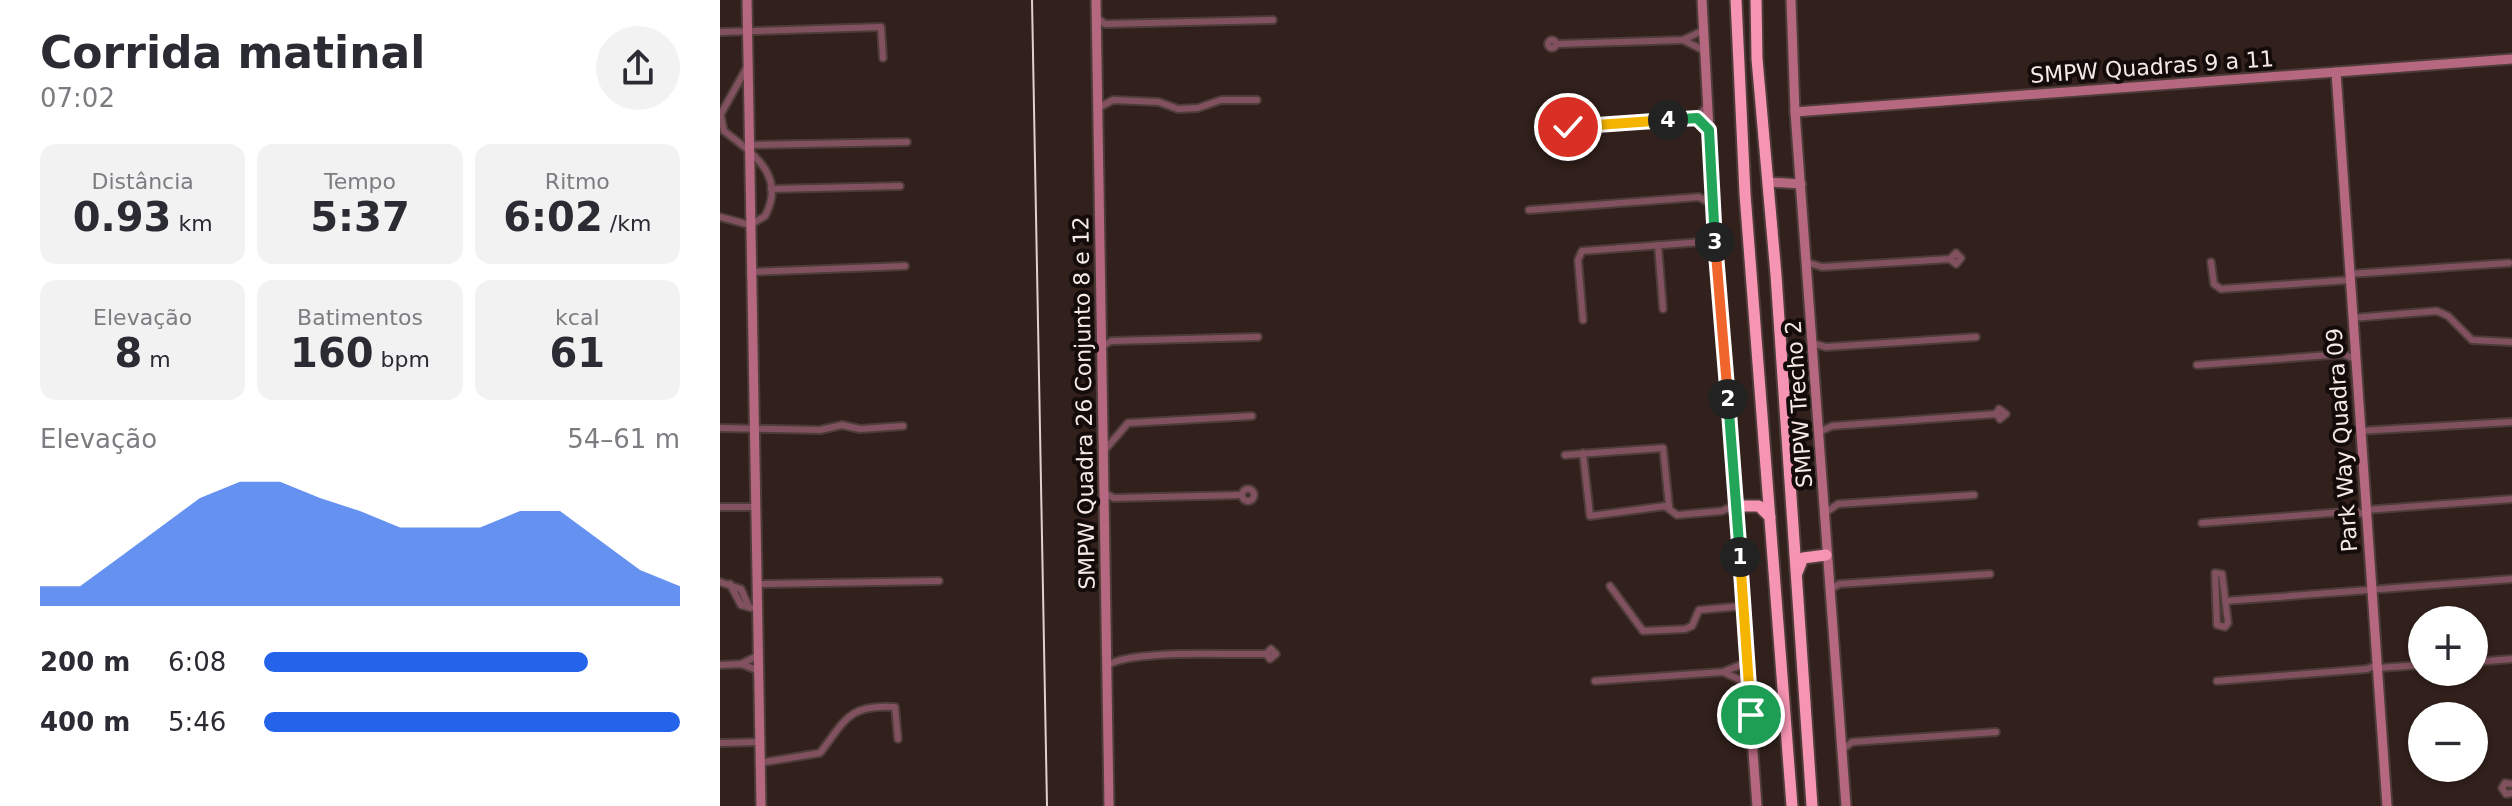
<!DOCTYPE html>
<html lang="pt">
<meta charset="utf-8">
<style>
:root{--surface:#fff;--page:#f2f2f3;--text:#2b2b33;--muted:#7c7c81;--accent:#2563eb}
body{margin:0;font-family:"DejaVu Sans",sans-serif;background:var(--page);color:var(--text);height:100vh;display:flex;flex-direction:column;font-size:30px;white-space:nowrap}
*{box-sizing:border-box;margin:0}
p{font-size:26px;color:var(--muted)}
.icon{flex:none;width:44px;height:44px;fill:none;stroke:currentColor;stroke-width:2;stroke-linecap:round;stroke-linejoin:round}
.map{position:relative;flex:1;overflow:hidden}
.drawer{display:flex;flex-direction:column;background:var(--surface);width:720px}
.drawer>*{flex:none}
.buttons{position:absolute;left:1688px;top:606px;display:grid;gap:16px}
.buttons a{display:grid;place-items:center;width:80px;height:80px;border-radius:50%;background:var(--surface);box-shadow:0 2px 6px #0004;font-size:40px}
.pin{position:absolute;display:grid;place-items:center;width:68px;height:68px;color:#fff;margin:-34px;border:4px solid #fff;border-radius:50%;box-shadow:0 2px 8px #0007}
.km{position:absolute;width:40px;height:40px;margin:-20px;border-radius:50%;background:#222;color:#fff;font-size:22px;line-height:40px;text-align:center}
.round{display:grid;place-items:center;flex:none;width:84px;height:84px;border-radius:42px;background:var(--page)}
.headline{display:flex;align-items:center;justify-content:space-between;height:136px;padding:0 40px}
h1{font-size:44px;font-weight:600;line-height:60px}
.stats{display:grid;grid-template-columns:repeat(3,1fr);gap:12px;height:136px;padding:8px 40px}
.stats div{display:grid;align-content:center;border-radius:16px;background:var(--page);text-align:center}
.stats b{font-size:40px;font-weight:600}
.stats small{font-size:22px;font-weight:400}
.stats p{font-size:22px}
.chart{height:224px;padding:16px 40px}
.chart p{display:flex;justify-content:space-between}
.chart svg{width:100%;height:144px;margin-top:8px;fill:var(--accent);opacity:.7}
ul{padding:0 40px;list-style:none;font-size:26px}
li{display:grid;grid-template-columns:128px 96px 1fr;align-items:center;height:60px}
li i{height:20px;border-radius:10px;background:var(--accent)}
main{display:flex;flex:1;min-height:0}
.map>svg:first-child{display:block}
.lines{fill:none;stroke-linecap:round;stroke-linejoin:round}
.street-casing{stroke:#4d3c37;stroke-width:10}
.secondary-casing{stroke:#4d3c37;stroke-width:13}
.highway-casing{stroke:#4d3c37;stroke-width:15}
.street{stroke:#825160;stroke-width:6}
.secondary{stroke:#b66881;stroke-width:9}
.highway{stroke:#f694b3;stroke-width:11}
.rail{stroke:#ded1cd;stroke-width:2}
.split-1-casing{stroke:#fff;stroke-width:16}
.split-2-casing{stroke:#fff;stroke-width:16}
.split-3-casing{stroke:#fff;stroke-width:16}
.split-4-casing{stroke:#fff;stroke-width:16}
.split-5-casing{stroke:#fff;stroke-width:16}
.split-1{stroke:#f5b400;stroke-width:10}
.split-2{stroke:#22a559;stroke-width:10}
.split-3{stroke:#f0652b;stroke-width:10}
.split-4{stroke:#22a559;stroke-width:10}
.split-5{stroke:#f5b400;stroke-width:10}
.labels{text-anchor:middle;dominant-baseline:central;stroke-width:8;stroke-linejoin:round;paint-order:stroke}
.street-label{font-size:22px;fill:#f6eae6;stroke:#140c0a}
</style>
<main>
<section class="drawer">
<div class="headline"><div><h1>Corrida matinal</h1><p>07:02</p></div><a class="round"><svg class="icon" aria-label="share" viewBox="0 0 24 24"><path d="M12 15V3M7 8l5-5 5 5M5 13v7h14v-7"/></svg></a></div>
<div class="stats">
<div><p>Distância</p><b>0.93<small> km</small></b></div>
<div><p>Tempo</p><b>5:37</b></div>
<div><p>Ritmo</p><b>6:02<small> /km</small></b></div>
</div>
<div class="stats">
<div><p>Elevação</p><b>8<small> m</small></b></div>
<div><p>Batimentos</p><b>160<small> bpm</small></b></div>
<div><p>kcal</p><b>61</b></div>
</div>
<div class="chart"><p><span>Elevação</span>54–61 m</p>
<svg viewBox="0 0 160 44" preserveAspectRatio="none"><path d="M0 44V38L10 38L20 29L30 20L40 11L50 6L60 6L70 11L80 15L90 20L100 20L110 20L120 15L130 15L140 24L150 33L160 38V44z"/></svg>
</div>
<ul>
<li><b>200 m</b>6:08<i style="width:78%"></i></li>
<li><b>400 m</b>5:46<i style="width:100%"></i></li>
</ul>
</section>
<div class="map">
<svg width="1792" height="806" viewBox="0 0 1792 806">
<rect width="100%" height="100%" fill="#31201b"/>
<g class="lines">
<defs>
<g id="street">
<polyline points="377,18 385,24 553,20"/>
<polyline points="0,32 161,27 163,58"/>
<circle cx="832" cy="44" r="4"/>
<polyline points="963,40 983,50"/>
<polyline points="836,44 963,40 982,31"/>
<polyline points="378,108 393,100 439,102 458,109 478,108 501,100 537,100"/>
<path d="M0,112L4,131C32,153 67,175 45,216L30,225L0,217"/>
<polyline points="2,112 27,67"/>
<polyline points="848,127 844,135 835,131 840,122 848,127 977,118 987,106"/>
<polyline points="29,145 187,142"/>
<polyline points="51,189 180,186"/>
<polyline points="809,210 979,197 993,205"/>
<polyline points="938,245 943,309"/>
<polyline points="1086,262 1102,267 1230,259 1236,264 1241,258 1236,253 1230,259"/>
<polyline points="1491,262 1494,284 1501,289 1629,280"/>
<polyline points="30,272 185,266"/>
<polyline points="1629,274 1789,263"/>
<polyline points="1632,318 1717,311 1728,316 1752,340 1792,342"/>
<polyline points="863,320 858,260 862,251 995,241"/>
<polyline points="1092,343 1106,347 1256,337"/>
<polyline points="381,347 391,341 538,337"/>
<polyline points="1477,365 1623,354 1635,359"/>
<polyline points="0,428 100,430 122,425 140,429 183,426"/>
<polyline points="1639,431 1791,422"/>
<polyline points="1099,432 1112,426 1276,414 1279,409 1286,414 1280,419 1276,414"/>
<polyline points="383,452 408,423 532,416"/>
<polyline points="863,453 870,516 945,506 957,515 1002,511 1015,505"/>
<polyline points="845,455 943,448 949,506"/>
<circle cx="528" cy="495" r="6"/>
<polyline points="384,493 394,498 522,495"/>
<polyline points="0,507 35,507"/>
<polyline points="1645,510 1792,499"/>
<polyline points="1105,513 1118,504 1254,495"/>
<polyline points="1482,523 1636,511 1645,515"/>
<polygon points="1495,573 1502,574 1508,623 1505,627 1497,625"/>
<polyline points="0,582 21,589 29,607"/>
<polyline points="10,584 21,605 32,608"/>
<polyline points="37,584 219,581"/>
<polyline points="890,586 923,631 965,629 972,626 979,610 1023,606"/>
<polyline points="1110,590 1119,584 1270,574"/>
<polyline points="1505,601 1792,579"/>
<polyline points="1754,662 1792,659"/>
<polyline points="21,664 37,656"/>
<polyline points="0,665 21,664 37,670"/>
<path d="M387,665C416,649 508,655 546,654L551,649L556,654L550,659L546,654"/>
<polyline points="1657,668 1702,665"/>
<polyline points="1003,672 1029,684"/>
<polyline points="875,681 1003,672 1028,662"/>
<polyline points="1497,681 1647,669 1657,665"/>
<polyline points="0,743 39,742"/>
<polyline points="1122,750 1132,742 1276,732"/>
<path d="M39,763L100,753C126,719 129,704 175,707L178,739"/>
<polyline points="1792,784 1785,783 1782,788 1786,794 1792,793"/>
</g>
<g id="secondary">
<polyline points="27,0 41,806"/>
<polyline points="376,0 389,806"/>
<polyline points="982,0 995,241 1037,806"/>
<polyline points="1071,0 1075,112 1126,806"/>
<polyline points="1616,72 1667,806"/>
<polyline points="1075,112 1792,59"/>
<polyline points="1048,182 1081,184"/>
</g>
<g id="highway">
<polyline points="1016,0 1025,194 1072,806"/>
<polyline points="1036,0 1037,59 1056,275 1092,806"/>
<polyline points="1016,506 1039,506 1050,517"/>
<polyline points="1077,573 1083,558 1106,555"/>
</g>
</defs>
<use href="#street" class="street-casing"/>
<use href="#secondary" class="secondary-casing"/>
<use href="#highway" class="highway-casing"/>
<use href="#street" class="street"/>
<use href="#secondary" class="secondary"/>
<use href="#highway" class="highway"/>
<polyline class="rail" points="312,0 327,806"/>
</g>
<g class="lines">
<defs>
<polyline id="split-1" points="1020,557 1031,715"/>
<polyline id="split-2" points="1008,399 1020,557"/>
<polyline id="split-3" points="995,242 1008,399"/>
<polyline id="split-4" points="948,120 977,118 989,130 995,242"/>
<polyline id="split-5" points="848,127 948,120"/>
</defs>
<use href="#split-1" class="split-1-casing"/>
<use href="#split-2" class="split-2-casing"/>
<use href="#split-3" class="split-3-casing"/>
<use href="#split-4" class="split-4-casing"/>
<use href="#split-5" class="split-5-casing"/>
<use href="#split-1" class="split-1"/>
<use href="#split-2" class="split-2"/>
<use href="#split-3" class="split-3"/>
<use href="#split-4" class="split-4"/>
<use href="#split-5" class="split-5"/>
</g>
<g class="labels">
<g class="street-label">
<text transform="translate(1432 67) rotate(-4)">SMPW Quadras 9 a 11</text>
<text transform="translate(364 403) rotate(-91)">SMPW Quadra 26 Conjunto 8 e 12</text>
<text transform="translate(1079 404) rotate(-94)">SMPW Trecho 2</text>
<text transform="translate(1622 440) rotate(-94)">Park Way Quadra 09</text>
</g>
</g>
</svg>
<div class="buttons">
<a>+</a>
<a>−</a>
</div>
<div class="pin" style="left:1031px;top:715px;background:#1e9e55"><svg class="icon" aria-label="arrive" viewBox="0 0 24 24"><path d="M6 21V4h12l-3 4 3 4H6"/></svg></div>
<div class="pin" style="left:848px;top:127px;background:#d93025"><svg class="icon" aria-label="check" viewBox="0 0 24 24"><path d="M5 12l5 5 9-10"/></svg></div>
<b class="km" style="left:1020px;top:557px">1</b>
<b class="km" style="left:1008px;top:399px">2</b>
<b class="km" style="left:995px;top:242px">3</b>
<b class="km" style="left:948px;top:120px">4</b>
</div>
</main>
